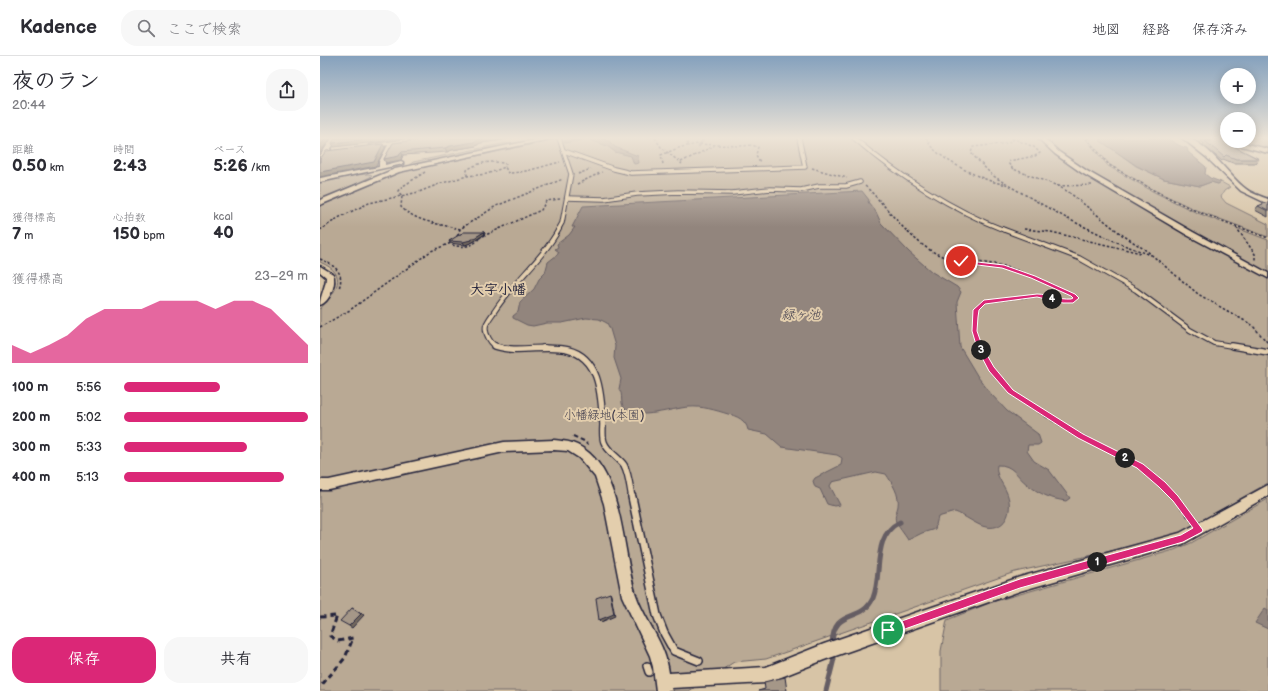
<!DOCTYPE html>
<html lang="ja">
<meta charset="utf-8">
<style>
:root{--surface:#fff;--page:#f7f7f7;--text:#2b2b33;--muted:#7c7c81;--line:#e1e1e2;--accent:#db2777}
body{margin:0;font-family:"Balsamiq Sans","Klee One",sans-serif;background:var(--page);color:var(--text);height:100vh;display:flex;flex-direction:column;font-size:15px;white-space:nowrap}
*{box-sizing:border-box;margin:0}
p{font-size:13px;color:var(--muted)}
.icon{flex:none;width:22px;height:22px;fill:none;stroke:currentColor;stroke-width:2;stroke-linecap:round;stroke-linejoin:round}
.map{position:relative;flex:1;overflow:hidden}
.drawer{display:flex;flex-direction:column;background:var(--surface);width:320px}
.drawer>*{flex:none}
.buttons{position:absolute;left:900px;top:12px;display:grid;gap:8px}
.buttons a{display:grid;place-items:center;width:36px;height:36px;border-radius:50%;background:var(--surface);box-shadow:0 2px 10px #0003;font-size:20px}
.pin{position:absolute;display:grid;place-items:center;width:34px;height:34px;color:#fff;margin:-17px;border:2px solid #fff;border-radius:50%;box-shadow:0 1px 4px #0007}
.km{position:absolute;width:20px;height:20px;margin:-10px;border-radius:50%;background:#222;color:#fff;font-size:11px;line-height:20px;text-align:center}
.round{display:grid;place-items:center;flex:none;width:42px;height:42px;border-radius:16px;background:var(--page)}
.head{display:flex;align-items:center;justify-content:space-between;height:68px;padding:0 12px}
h1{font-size:22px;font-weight:600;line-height:30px}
.stats{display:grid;grid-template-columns:repeat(3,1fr);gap:6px;height:68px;padding:4px 12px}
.stats div{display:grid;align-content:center}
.stats b{font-size:17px;font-weight:600}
.stats small{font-size:11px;font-weight:400}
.stats p{font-size:11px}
.chart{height:112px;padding:8px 12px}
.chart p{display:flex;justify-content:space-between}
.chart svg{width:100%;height:72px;margin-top:4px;fill:var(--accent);opacity:.7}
.action{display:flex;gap:8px;margin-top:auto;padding:8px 12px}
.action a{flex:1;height:46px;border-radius:16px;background:var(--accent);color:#fff;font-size:16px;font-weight:600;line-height:46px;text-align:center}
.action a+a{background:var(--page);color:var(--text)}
ul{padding:0 12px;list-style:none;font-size:13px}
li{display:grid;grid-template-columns:64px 48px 1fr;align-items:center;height:30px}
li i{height:10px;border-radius:5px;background:var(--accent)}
header{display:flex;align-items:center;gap:24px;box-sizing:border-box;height:56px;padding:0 20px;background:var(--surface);border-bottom:1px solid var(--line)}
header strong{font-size:19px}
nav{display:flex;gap:22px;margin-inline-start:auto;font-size:14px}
.search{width:280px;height:36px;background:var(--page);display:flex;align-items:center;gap:10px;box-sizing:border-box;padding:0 14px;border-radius:16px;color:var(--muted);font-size:15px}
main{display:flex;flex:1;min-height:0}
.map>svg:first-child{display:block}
.green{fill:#b9a994;stroke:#6e6668}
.water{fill:#92857d;stroke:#655d63}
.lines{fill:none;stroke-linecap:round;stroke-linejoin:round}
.stream-far1{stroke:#655d63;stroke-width:2.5}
.stream{stroke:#655d63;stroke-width:5}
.service-far3-casing{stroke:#22223b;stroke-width:5.5}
.service-far2-casing{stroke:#22223b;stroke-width:6}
.service-far1-casing{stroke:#22223b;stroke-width:8}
.service-casing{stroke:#22223b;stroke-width:10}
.minor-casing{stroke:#22223b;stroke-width:3}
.path-far2{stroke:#22223b;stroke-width:1.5;stroke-dasharray:2.5 2;stroke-linecap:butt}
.path-far1{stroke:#22223b;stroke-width:2;stroke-dasharray:4.5 3;stroke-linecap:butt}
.path{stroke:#22223b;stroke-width:3;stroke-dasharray:5.5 4;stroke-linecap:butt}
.service-far3{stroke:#e3cead;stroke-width:3.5}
.service-far2{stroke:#e3cead;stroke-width:4}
.service-far1{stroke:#e3cead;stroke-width:5.5}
.service{stroke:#e3cead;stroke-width:7}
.minor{fill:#e3cead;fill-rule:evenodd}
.wall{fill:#8e8275;stroke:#22223b}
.shaded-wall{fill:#746a5f;stroke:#22223b}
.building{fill:#a59788;stroke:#22223b}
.route{fill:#db2777;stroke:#fff}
.labels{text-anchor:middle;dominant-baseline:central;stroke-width:4;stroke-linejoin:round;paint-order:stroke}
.park-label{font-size:12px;fill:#403d4d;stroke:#e3cead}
.water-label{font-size:13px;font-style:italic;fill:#44404f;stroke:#e3cead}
.quarter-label{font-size:14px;font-weight:bold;fill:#22223b;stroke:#e3cead}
</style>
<header>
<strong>Kadence</strong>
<div class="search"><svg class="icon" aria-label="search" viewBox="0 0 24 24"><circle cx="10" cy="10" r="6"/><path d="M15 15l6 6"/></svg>ここで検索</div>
<nav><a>地図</a><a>経路</a><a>保存済み</a></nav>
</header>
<main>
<section class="drawer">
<div class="head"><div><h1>夜のラン</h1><p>20:44</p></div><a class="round"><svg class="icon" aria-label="share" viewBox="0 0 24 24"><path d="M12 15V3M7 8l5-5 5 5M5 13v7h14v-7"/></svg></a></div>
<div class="stats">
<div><p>距離</p><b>0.50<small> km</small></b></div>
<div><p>時間</p><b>2:43</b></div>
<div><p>ペース</p><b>5:26<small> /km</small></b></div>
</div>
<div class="stats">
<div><p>獲得標高</p><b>7<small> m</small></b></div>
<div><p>心拍数</p><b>150<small> bpm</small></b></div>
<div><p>kcal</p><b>40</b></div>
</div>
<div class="chart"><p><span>獲得標高</span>23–29 m</p>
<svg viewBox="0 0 160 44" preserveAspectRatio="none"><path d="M0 44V33L10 38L20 33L30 27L40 17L50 11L60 11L70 11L80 6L90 6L100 6L110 11L120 6L130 6L140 11L150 22L160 33V44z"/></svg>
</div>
<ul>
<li><b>100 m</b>5:56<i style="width:52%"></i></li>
<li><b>200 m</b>5:02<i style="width:100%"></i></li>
<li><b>300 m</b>5:33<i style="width:67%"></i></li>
<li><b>400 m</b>5:13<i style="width:87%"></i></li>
</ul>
<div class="action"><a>保存</a><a>共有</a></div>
</section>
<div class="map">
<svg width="948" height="635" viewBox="0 0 948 635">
<rect width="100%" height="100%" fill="#d7c4a6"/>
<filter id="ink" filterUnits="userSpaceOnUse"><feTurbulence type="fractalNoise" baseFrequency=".025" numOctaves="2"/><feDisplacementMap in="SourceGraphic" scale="8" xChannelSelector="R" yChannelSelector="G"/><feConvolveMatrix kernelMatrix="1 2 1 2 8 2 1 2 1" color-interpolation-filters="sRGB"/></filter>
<g filter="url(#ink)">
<g class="green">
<path d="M243,82H765L788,110L834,136L875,156L948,184V427L858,478L814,490L695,516L446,603L414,606L369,635H0V253C16,235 30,219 0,206V150L60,122L85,115Z"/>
<polygon points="767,82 783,82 780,84 816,110 844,123 880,130 891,126 898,128 901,126 910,131 904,135 901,141 906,147 948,168 948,181 876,154 836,135 790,109"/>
<polygon points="929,82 948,82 948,95 912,85 929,85"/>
<polygon points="186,87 189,88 187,90 88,110 93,106"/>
<polygon points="48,118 52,119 50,121 0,145 0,126 36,119"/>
<polygon points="948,443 948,635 621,635 621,595 627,564 672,546 854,494 871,487"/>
</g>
<g class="water">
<polygon points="261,82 280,82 289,85 295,91 318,100 319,107 314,108 311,100 295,96 287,90 268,83 245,87 244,85"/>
<path d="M783,82H844C853,84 859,91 867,92L868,96L886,111L885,118L890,122L901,126L898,128L891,126L880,130L844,123L817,110L779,84Z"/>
<path d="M542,135L549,144L548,146L556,156L561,167L589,196L612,216L637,231L641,236L637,246L640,291L658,321L671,338L687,355L718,378L721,387L718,389H708L707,395L714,405L729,414L750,442L746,445C731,443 720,438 708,429C697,421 693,408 677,409C675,419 682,426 686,435C694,451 688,475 666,471C658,470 644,459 635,456L618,461L615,473L602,477L588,484C585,479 577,469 576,466C574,460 577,455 578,450C580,439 572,427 566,418L556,416L512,426L510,430L520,449L514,450L507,448L500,433L495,431L493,425L495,422L521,409L522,402L517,399L462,391L447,378L428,374C426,364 417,360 408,358C395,354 382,350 369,351C352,352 319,365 305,353C299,347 304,339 299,333L301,323L294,302L295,290L290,273L287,267L279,263L266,262L242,267H227L213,270L207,269L193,262V260L198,256L200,246L214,233L219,223L225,217L228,206L237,199L239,196L235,193L238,191L237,188L249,179L255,171H252L263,150Z"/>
<polygon points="945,552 948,554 948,573 935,567"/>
</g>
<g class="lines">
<polyline class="stream-far1" points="379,90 384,82"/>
<g class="stream">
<path d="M512,589C513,550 541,569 553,542C563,518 551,480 580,466"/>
<polyline points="506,635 514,603 513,597"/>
</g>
<defs>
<g id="service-far3">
<path d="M534,82C574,117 634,155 684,174"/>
<polyline points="244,95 294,113 311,117 485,111 479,82"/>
<polyline points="247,142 284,143 317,138 358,136 412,137 450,133 481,134 499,130 526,130 540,126"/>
<polyline points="238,174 242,167 251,118 239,82"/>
</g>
<g id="service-far2">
<polyline points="682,173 759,202 816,234 870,274 894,287 918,291"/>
<path d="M178,291C171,289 164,277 166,269C168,264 172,259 174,256C193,226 222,204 239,173"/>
<polyline points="223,291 225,291"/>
</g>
<g id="service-far1">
<path d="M175,290C198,298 224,288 248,294C281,302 281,341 283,368C283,373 282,381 284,386C287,395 299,402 304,409C309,418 310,432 312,442"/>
<polyline points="912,290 948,296"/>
</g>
<g id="service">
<polyline points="312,441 337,559 344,577 354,595 379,605"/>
<polyline points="327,610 329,616"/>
</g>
<g id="minor">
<polygon points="12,82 18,82 2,106 0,107 0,100"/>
<polygon points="223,82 234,82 79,116 0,149 0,144 75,113"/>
<polygon points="718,82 724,82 739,96 767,115 873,176 948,217 948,222 867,179 762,117 735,98"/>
<path d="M862,82C885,81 908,120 926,133C932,138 941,140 948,143V148L921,135L886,101Z"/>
<polygon points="87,83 89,84 89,86 74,89 65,106 65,109 81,105 83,106 83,108 0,126 0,122 59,111 59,106 68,89 51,92 49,91 49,89"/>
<polygon points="907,84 907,85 915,85 948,93 948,97 906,86 905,85"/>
<path d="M0,210L13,218C17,227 10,246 0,249C0,239 6,231 6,221L0,216Z"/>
<path d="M234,384C240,385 247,385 252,387C304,405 301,495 316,539C325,565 346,588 349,617L446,611L504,588L700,521L860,477L948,429V440L863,488L700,535L504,604L446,627L351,632L352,635H336L333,611L330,600L302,540L284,448L275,421L259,402L248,395L234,394L184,396L9,434H0V424H9L184,386Z"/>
</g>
</defs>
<use href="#service-far3" class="service-far3-casing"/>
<use href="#service-far2" class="service-far2-casing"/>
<use href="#service-far1" class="service-far1-casing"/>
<use href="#service" class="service-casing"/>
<use href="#minor" class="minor-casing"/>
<g class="path-far2">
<polyline points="335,82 341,91 362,108"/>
<polyline points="365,82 368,89"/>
<path d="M607,82C608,99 670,129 686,128"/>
<polyline points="692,82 714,91 720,97 715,100 689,105 688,107 693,113 738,130 750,137 801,178 827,195 878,238 932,269 948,287"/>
<polyline points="766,82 789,109 835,135 876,155 948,182"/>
<polyline points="694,83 687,87 653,91 651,97 672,119 686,128 748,163 801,188 831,199"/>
<polyline points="361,106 394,90"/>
<polyline points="343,108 341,99 361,91 378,88 420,90 432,89 438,91 436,99 440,106"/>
<polyline points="492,112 527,122"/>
<path d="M105,116L80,132L78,135L82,140L81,151C96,166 120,168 140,173"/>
<polyline points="258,118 271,113"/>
<path d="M147,120V114C158,106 173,104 186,108L185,111"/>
<polyline points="257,128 282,116"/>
<path d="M545,130C568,151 583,177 610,194C636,210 655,203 683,210C707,217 730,229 753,239L756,242L753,245H748L717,240L664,246L656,254L655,275L660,291"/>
<polyline points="738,130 772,129"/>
<polyline points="916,171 935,198 935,204"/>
<polyline points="704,173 731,176 821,197"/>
<path d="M0,174L18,162L49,147L99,136L119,128L147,120L167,118L185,111L188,117C205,117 223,110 240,106"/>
<path d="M145,177H152L160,180C156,191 142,192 132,189L131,186L138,179Z"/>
<polyline points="138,179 140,173 176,150 243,123"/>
<polyline points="159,182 221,154 226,145 240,143"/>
<path d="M0,203C14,209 25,216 19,232"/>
<polyline points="0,271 30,254 111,195 131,187"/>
</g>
<g class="path-far1">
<path d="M659,290C683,352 766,379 819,409C833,417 844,430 855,442"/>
<polyline points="253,380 266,386 267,389"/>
</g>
<g class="path">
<polyline points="854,441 872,465"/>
<polyline points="0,561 17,560 10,580 18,585 33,582 25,602 0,631"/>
</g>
<use href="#service-far3" class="service-far3"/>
<use href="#service-far2" class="service-far2"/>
<use href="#service-far1" class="service-far1"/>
<use href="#service" class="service"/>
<use href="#minor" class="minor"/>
</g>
<g class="wall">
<polygon points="113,82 188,82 184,83 183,84 160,87 156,90 132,94 127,96 83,99 81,104 66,107 64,103 73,87"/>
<polygon points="882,82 902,82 907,87 939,103 936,107 913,107 903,103 902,105 883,89 884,87 880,85"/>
<polygon points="948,146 948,161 935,154 938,150"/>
<polygon points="164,176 165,178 153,186 145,189 130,187 129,185"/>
</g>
<g class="shaded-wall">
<polygon points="6,82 11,82 0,97 0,90"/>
<polygon points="58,82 90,82 14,91 12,87"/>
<polygon points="171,82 188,82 184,83 183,84 160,87 156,90 132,94 127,96 125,92 130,90 158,83"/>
<polygon points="63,88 65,92 56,110 0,121 0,116"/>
<polygon points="81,96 83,99 81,104 66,107 64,103"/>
<polygon points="164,176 165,178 153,186 145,189 143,186"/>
<polygon points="290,537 291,539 295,560 281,566 279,564"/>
<polygon points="32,552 44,559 32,572 29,570"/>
</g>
<g class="building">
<polygon points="0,82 6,82 0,90"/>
<polygon points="15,82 58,82 12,87"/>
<polygon points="113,82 171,82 158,83 154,86 130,90 125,92 81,96 79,100 64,103 73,87"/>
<polygon points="885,82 902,82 907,83 907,85 908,85 907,87 939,103 916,103 906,99 904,101 885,85 891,85"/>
<polygon points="63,88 54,106 0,116 0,103 6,95"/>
<polygon points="948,146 948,155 938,150"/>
<polygon points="144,176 164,176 151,184 143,186 129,185"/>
<polygon points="290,537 294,558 279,564 276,542"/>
<polygon points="32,552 41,558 29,570 20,565"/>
<polygon points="465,621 467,635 438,635 445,633 444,626"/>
</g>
</g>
<linearGradient id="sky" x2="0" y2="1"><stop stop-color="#85a1bd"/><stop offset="0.48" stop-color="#ede4d7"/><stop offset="1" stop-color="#ede4d7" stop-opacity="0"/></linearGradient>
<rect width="948" height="171" fill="url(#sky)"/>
<path class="route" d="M639,204L684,209L715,220L755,238L759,242L753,247H743L717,241L665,248L659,254L658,261L657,275L663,292L674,311L693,334L763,378L823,408L845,426L858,440L883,474L882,476L863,486L700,532L568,579L565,578L564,574L565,571L700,523L861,479L873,472L853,445L839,431L817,412L758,382L688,337L669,315L657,292L652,275L653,254L664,244L717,238C729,238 739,244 751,243L753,242L751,240L711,222L682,212L641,207L639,205Z"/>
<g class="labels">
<g class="park-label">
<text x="284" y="359">小幡緑地(本園)</text>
</g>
<g class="water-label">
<text x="481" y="259">緑ヶ池</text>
</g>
<g class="quarter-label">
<text x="178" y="233">大字小幡</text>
</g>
</g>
</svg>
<div class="buttons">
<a>+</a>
<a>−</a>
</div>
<div class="pin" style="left:568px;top:574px;background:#1e9e55"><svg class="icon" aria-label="arrive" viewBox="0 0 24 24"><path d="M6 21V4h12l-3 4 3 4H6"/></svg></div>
<div class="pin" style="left:641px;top:205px;background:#d93025"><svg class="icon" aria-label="check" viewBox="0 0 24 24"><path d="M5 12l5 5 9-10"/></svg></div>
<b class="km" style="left:777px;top:506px">1</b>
<b class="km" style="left:805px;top:402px">2</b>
<b class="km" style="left:661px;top:294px">3</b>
<b class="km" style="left:732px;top:243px">4</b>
</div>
</main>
